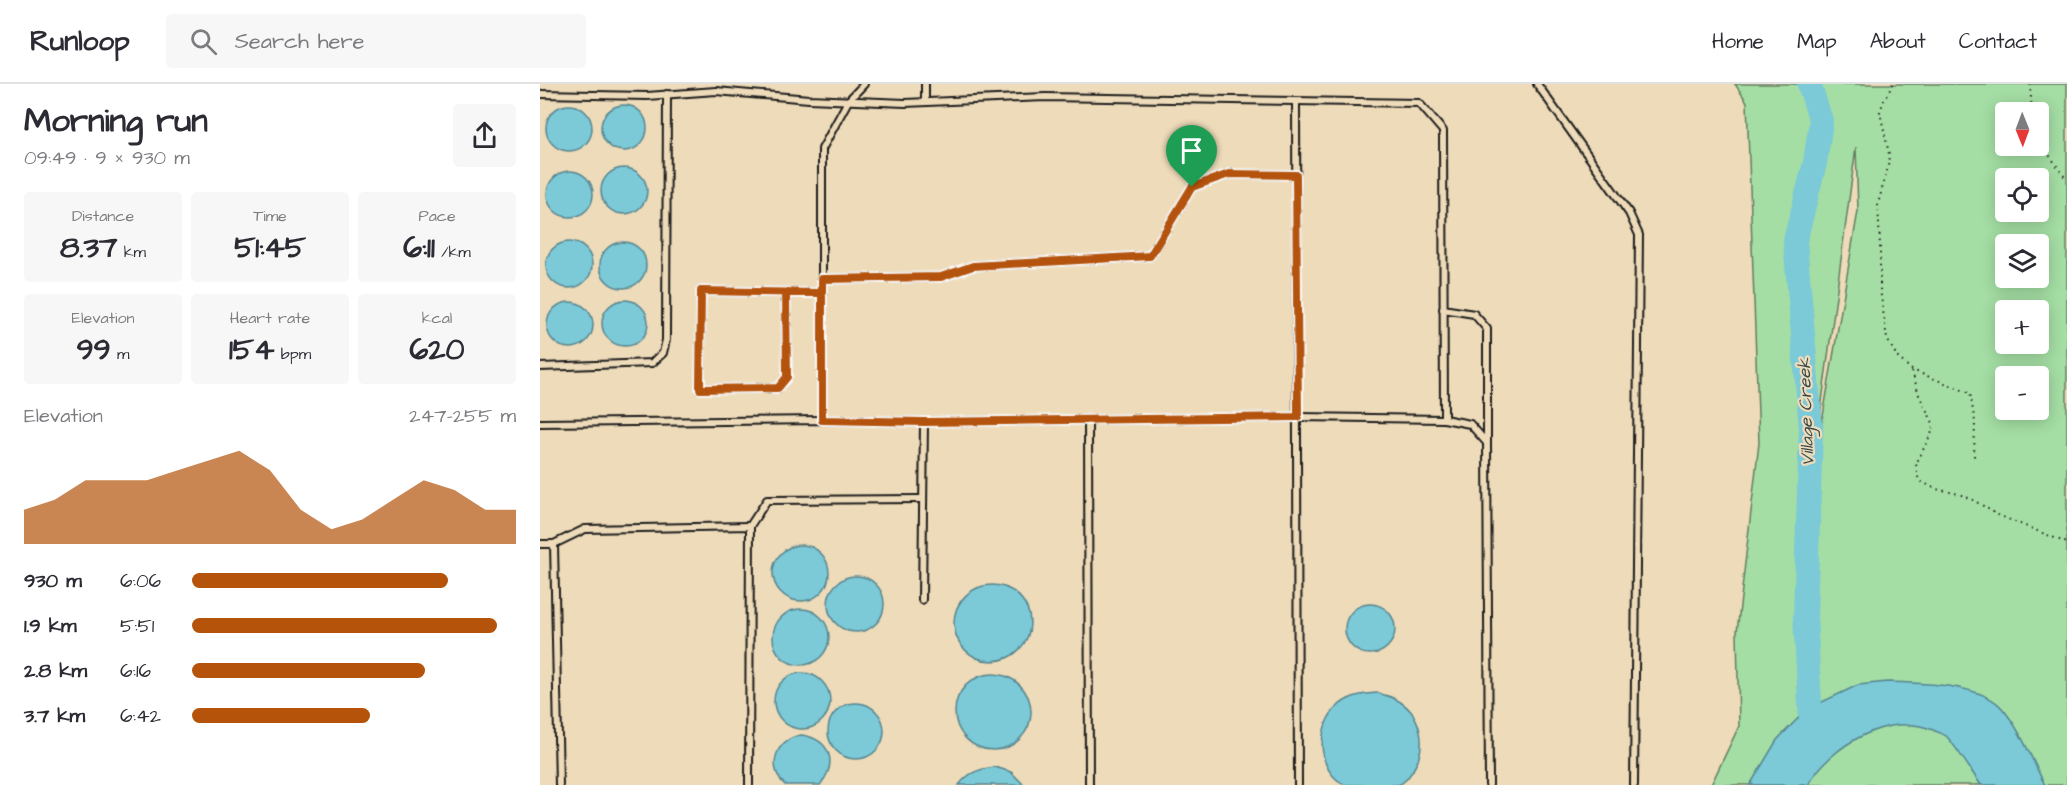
<!DOCTYPE html>
<meta charset="utf-8">
<style>
:root{--surface:#fff;--page:#f7f7f7;--text:#2b2b33;--muted:#7c7c81;--line:#e1e1e2;--accent:#b45309}
body{margin:0;font-family:"Architects Daughter",sans-serif;background:var(--page);color:var(--text);height:100vh;display:flex;flex-direction:column;font-size:22px;white-space:nowrap}
*{box-sizing:border-box;margin:0}
p{font-size:20px;color:var(--muted)}
.icon{flex:none;width:33px;height:33px;fill:none;stroke:currentColor;stroke-width:2;stroke-linecap:round;stroke-linejoin:round}
.map{position:relative;flex:1;overflow:hidden}
.sheet{display:flex;flex-direction:column;background:var(--surface);width:540px}
.sheet>*{flex:none}
.needle{width:39px;rotate:179deg}
.tools{position:absolute;left:1455px;top:18px;display:grid;gap:12px}
.tools a{display:grid;place-items:center;width:54px;height:54px;border-radius:6px;background:var(--surface);box-shadow:0 3px 15px #0003;font-size:30px}
.pin{position:absolute;display:grid;place-items:center;width:51px;height:51px;color:#fff;margin:-62px -26px;border-radius:50% 50% 50% 0;rotate:-45deg;box-shadow:0 0 6px #0007}
.pin .icon{rotate:45deg}
.round{display:grid;place-items:center;flex:none;width:63px;height:63px;border-radius:6px;background:var(--page)}
.headline{display:flex;align-items:center;justify-content:space-between;height:102px;padding:0 24px}
h1{font-size:33px;font-weight:800;line-height:45px}
.stats{display:grid;grid-template-columns:repeat(3,1fr);gap:9px;height:102px;padding:6px 24px}
.stats div{display:grid;align-content:center;border-radius:6px;background:var(--page);text-align:center}
.stats b{font-size:30px;font-weight:800}
.stats small{font-size:16px;font-weight:400}
.stats p{font-size:16px}
.chart{height:168px;padding:12px 24px}
.chart p{display:flex;justify-content:space-between}
.chart svg{width:100%;height:108px;margin-top:6px;fill:var(--accent);opacity:.7}
ul{padding:0 24px;list-style:none;font-size:20px}
li{display:grid;grid-template-columns:96px 72px 1fr;align-items:center;height:45px}
li i{height:15px;border-radius:8px;background:var(--accent)}
header{display:flex;align-items:center;gap:36px;box-sizing:border-box;height:84px;padding:0 30px;background:var(--surface);border-bottom:2px solid var(--line)}
header strong{font-size:28px}
nav{display:flex;gap:33px;margin-inline-start:auto;font-size:21px}
.search{width:420px;height:54px;background:var(--page);display:flex;align-items:center;gap:15px;box-sizing:border-box;padding:0 21px;border-radius:6px;color:var(--muted);font-size:22px}
main{display:flex;flex:1;min-height:0}
.map>svg:first-child{display:block}
.green{fill:#a4dea4;stroke:#607d60;stroke-width:1.5;fill-rule:evenodd}
.water{fill:#7bc9d8;stroke:#55848d;stroke-width:1.5}
.lines{fill:none;stroke-linecap:round;stroke-linejoin:round}
.river{stroke:#7bc9d8;stroke-width:24}
.service-casing{stroke:#1c1c1c;stroke-width:10}
.path{stroke:#1c1c1c;stroke-width:2;stroke-dasharray:1.5 4.5;stroke-linecap:butt}
.service{stroke:#eedbb9;stroke-width:6}
.route-casing{stroke:#fff;stroke-width:12}
.route{stroke:#b45309;stroke-width:8}
.labels{text-anchor:middle;dominant-baseline:central;stroke-width:4.5;stroke-linejoin:round;paint-order:stroke}
.water-label{font-size:18px;font-style:italic;fill:#34474b;stroke:#eedbb9}
</style>
<header>
<strong>Runloop</strong>
<div class="search"><svg class="icon" aria-label="search" viewBox="0 0 24 24"><circle cx="10" cy="10" r="6"/><path d="M15 15l6 6"/></svg>Search here</div>
<nav><a>Home</a><a>Map</a><a>About</a><a>Contact</a></nav>
</header>
<main>
<section class="sheet">
<div class="headline"><div><h1>Morning run</h1><p>09:49 · 9 × 930 m</p></div><a class="round"><svg class="icon" aria-label="share" viewBox="0 0 24 24"><path d="M12 15V3M7 8l5-5 5 5M5 13v7h14v-7"/></svg></a></div>
<div class="stats">
<div><p>Distance</p><b>8.37<small> km</small></b></div>
<div><p>Time</p><b>51:45</b></div>
<div><p>Pace</p><b>6:11<small> /km</small></b></div>
</div>
<div class="stats">
<div><p>Elevation</p><b>99<small> m</small></b></div>
<div><p>Heart rate</p><b>154<small> bpm</small></b></div>
<div><p>kcal</p><b>620</b></div>
</div>
<div class="chart"><p><span>Elevation</span>247–255 m</p>
<svg viewBox="0 0 160 44" preserveAspectRatio="none"><path d="M0 44V30L10 26L20 18L30 18L40 18L50 14L60 10L70 6L80 14L90 30L100 38L110 34L120 26L130 18L140 22L150 30L160 30V44z"/></svg>
</div>
<ul>
<li><b>930 m</b>6:06<i style="width:79%"></i></li>
<li><b>1.9 km</b>5:51<i style="width:94%"></i></li>
<li><b>2.8 km</b>6:16<i style="width:72%"></i></li>
<li><b>3.7 km</b>6:42<i style="width:55%"></i></li>
</ul>
</section>
<div class="map">
<svg width="1527" height="701" viewBox="0 0 1527 701">
<rect width="100%" height="100%" fill="#eedbb9"/>
<filter id="ink" filterUnits="userSpaceOnUse"><feTurbulence type="fractalNoise" baseFrequency=".0167" numOctaves="2"/><feDisplacementMap in="SourceGraphic" scale="12" xChannelSelector="R" yChannelSelector="G"/><feConvolveMatrix kernelMatrix="1 2 1 2 8 2 1 2 1" color-interpolation-filters="sRGB"/></filter>
<g filter="url(#ink)">
<path class="green" d="M1195,0H1527V701H1171L1199,642L1197,548L1219,359L1207,18ZM1466,28H1498V62H1466ZM1316,63L1318,127L1270,408V407ZM1466,94H1498V128H1466ZM1466,160H1498V194H1466ZM1466,226H1498V260H1466ZM1466,292H1498V326H1466Z"/>
<g class="water">
<circle cx="29" cy="44" r="23"/>
<circle cx="84" cy="44" r="23"/>
<circle cx="84" cy="107" r="23"/>
<circle cx="30" cy="110" r="23"/>
<circle cx="83" cy="181" r="23"/>
<circle cx="29" cy="181" r="23"/>
<circle cx="85" cy="239" r="23"/>
<circle cx="30" cy="241" r="23"/>
<circle cx="261" cy="489" r="28"/>
<circle cx="316" cy="520" r="28"/>
<circle cx="452" cy="539" r="38"/>
<circle cx="830" cy="545" r="25"/>
<circle cx="261" cy="553" r="28"/>
<circle cx="262" cy="617" r="28"/>
<circle cx="453" cy="628" r="38"/>
<path d="M1347,598C1378,599 1441,599 1462,624C1481,646 1492,676 1505,701H1441C1433,690 1414,659 1406,652C1403,650 1397,648 1393,646C1349,627 1290,662 1268,701H1210L1237,656L1267,625L1318,601Z"/>
<path d="M838,609C843,611 850,612 855,615C882,628 888,662 873,686C869,692 865,699 857,701C845,701 819,701 806,701C777,689 776,645 795,625C807,612 821,610 838,609Z"/>
<circle cx="316" cy="647" r="28"/>
<path d="M262,651C291,656 298,679 280,701H245C226,683 236,654 262,651Z"/>
<path d="M455,683L471,688L484,701H419C429,688 439,685 455,683Z"/>
</g>
<g class="lines">
<polyline class="river" points="1269,0 1281,37 1275,79 1255,157 1271,344 1265,533 1272,655"/>
<defs>
<g id="service">
<polyline points="385,0 385,18"/>
<polyline points="997,0 1089,129 1099,151 1094,701"/>
<polyline points="0,10 107,12 176,7 269,15 365,19 505,13 879,19 903,47 904,335 758,333 384,338 282,336 0,339"/>
<polyline points="756,18 758,701"/>
<polyline points="282,195 401,193 433,182 610,172 652,103 689,90 756,91"/>
<polyline points="246,209 247,293 238,304 160,305 161,207 282,209"/>
<polyline points="903,225 934,230 947,245 947,358"/>
<polyline points="0,283 112,279 123,269 126,256 127,10"/>
<polyline points="904,335 930,340 947,359 949,701"/>
<polyline points="282,336 282,65 308,17 324,0"/>
<polyline points="548,336 549,701"/>
<polyline points="210,442 227,416 383,415"/>
<polyline points="0,460 14,460 45,445 210,442 209,701"/>
<polyline points="14,460 19,701"/>
<polyline points="382,516 384,338"/>
</g>
</defs>
<use href="#service" class="service-casing"/>
<g class="path">
<polyline points="1353,0 1344,16 1340,28 1349,70 1348,83 1338,120 1340,162 1340,205 1347,255 1358,274 1372,286 1430,309 1435,338 1434,373"/>
<polyline points="1490,0 1492,28"/>
<polyline points="1498,44 1507,68 1527,96"/>
<polyline points="1372,287 1379,311 1393,339 1393,346 1376,380 1378,393 1382,398 1396,405 1419,410 1435,417 1458,431 1527,459"/>
</g>
<use href="#service" class="service"/>
</g>
</g>
<g class="lines" filter="url(#ink)">
<defs>
<polyline id="route" points="652,103 610,172 433,182 401,193 282,195 282,209 161,207 160,305 238,304 247,293 246,209 282,209 282,336 384,338 758,333 756,91 689,90 652,103"/>
</defs>
<use href="#route" class="route-casing"/>
<use href="#route" class="route"/>
</g>
<g class="labels">
<g class="water-label">
<text transform="translate(1266 328) rotate(-92)">Village Creek</text>
</g>
</g>
</svg>
<div class="tools">
<a><svg class="needle" viewBox="-14 -14 28 28"><path d="M0-13l5 13h-10z" fill="#e53935"/><path d="M0 13l5-13h-10z" fill="#7c7c81"/></svg></a>
<a><svg class="icon" aria-label="locate" viewBox="0 0 24 24"><circle cx="12" cy="12" r="6"/><path d="M12 2v4M12 18v4M2 12h4M18 12h4"/></svg></a>
<a><svg class="icon" aria-label="layers" viewBox="0 0 24 24"><path d="M12 4l9 5-9 5-9-5zM3 14l9 5 9-5"/></svg></a>
<a>+</a>
<a>−</a>
</div>
<div class="pin" style="left:652px;top:103px;background:#1e9e55"><svg class="icon" aria-label="arrive" viewBox="0 0 24 24"><path d="M6 21V4h12l-3 4 3 4H6"/></svg></div>
</div>
</main>
